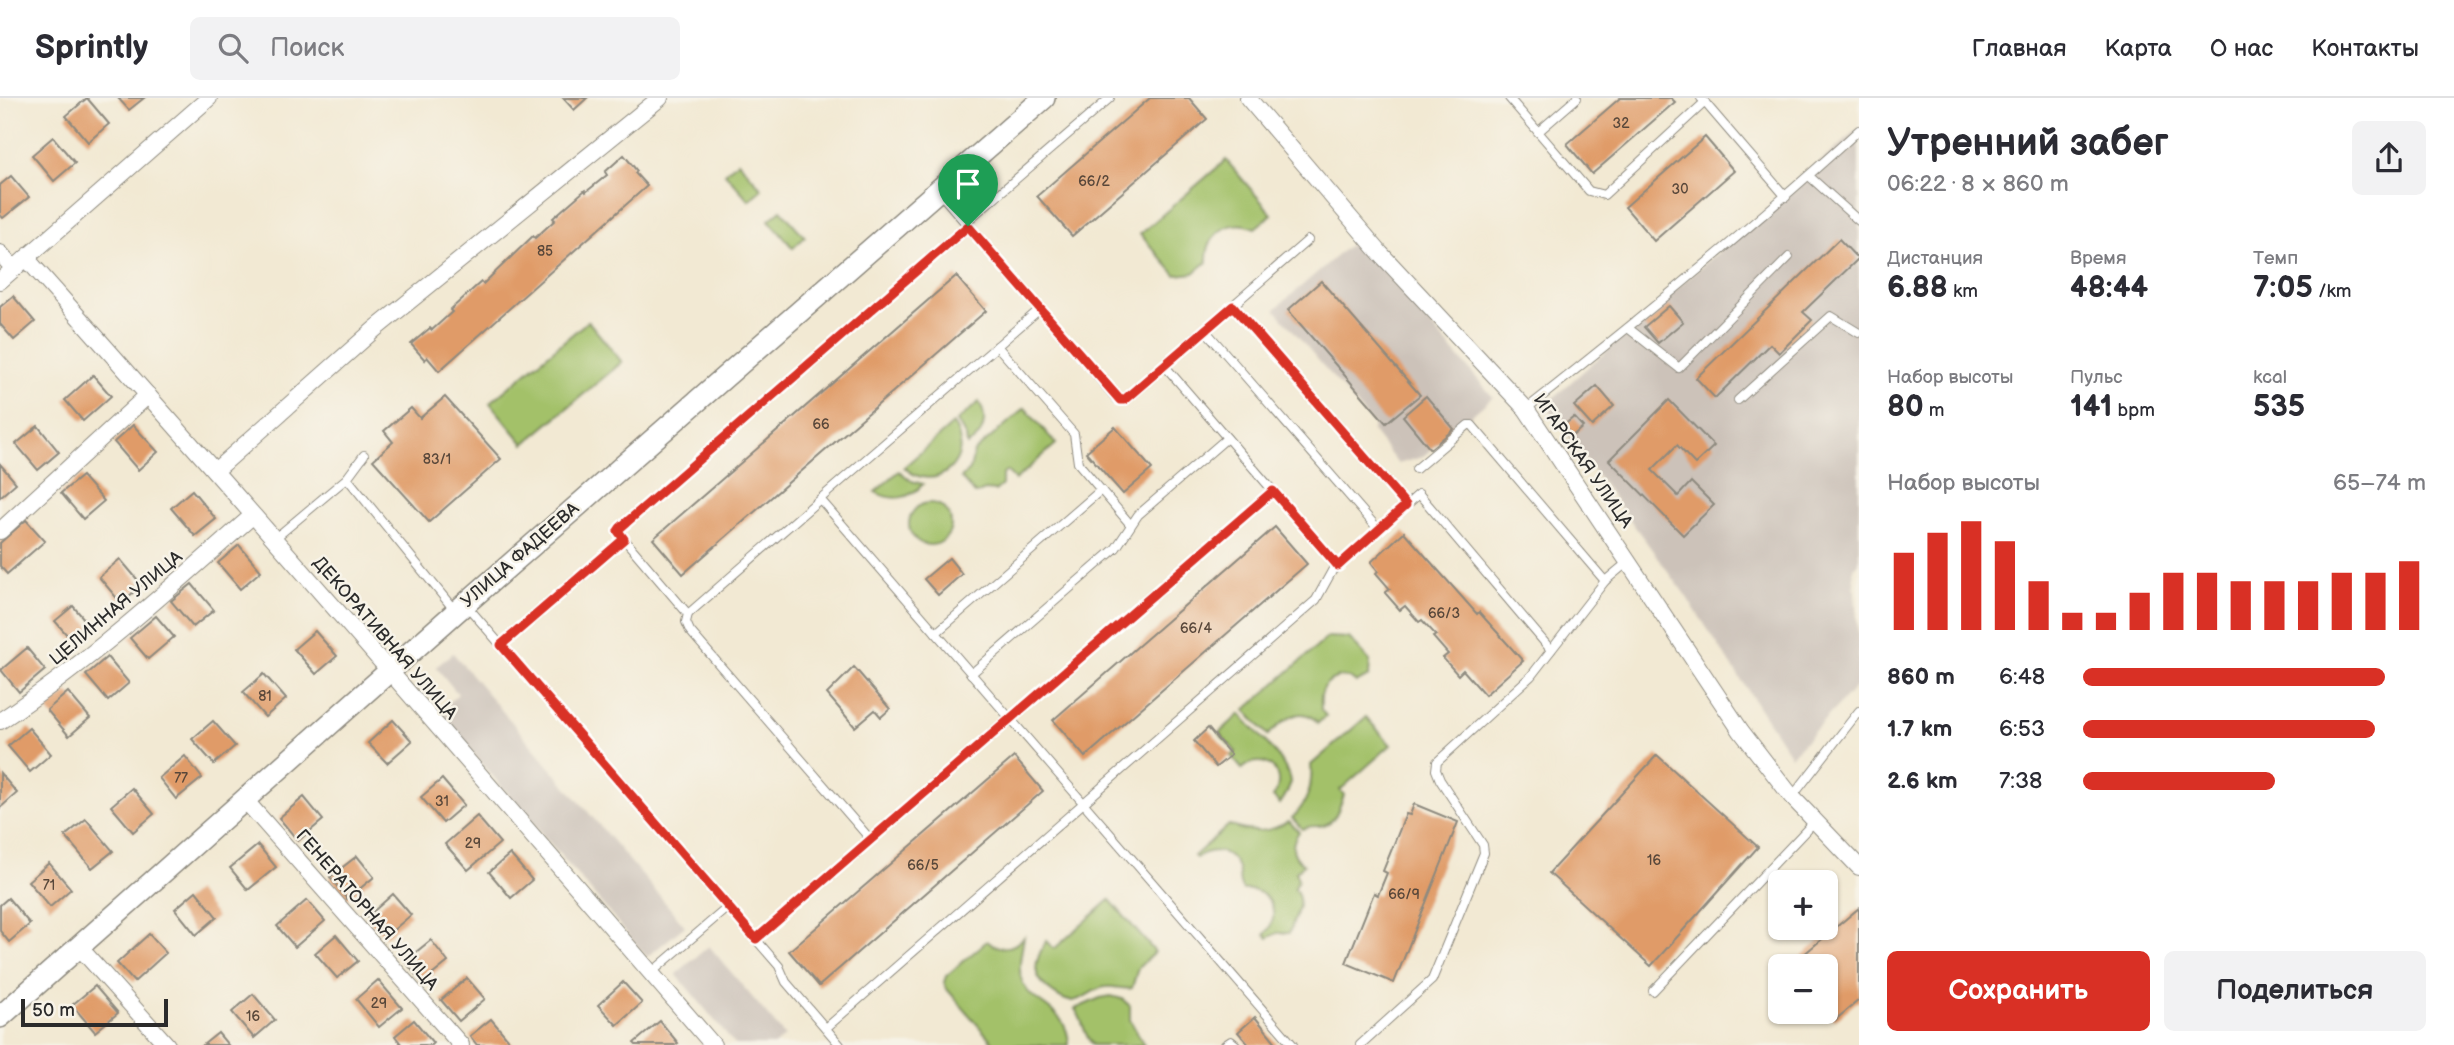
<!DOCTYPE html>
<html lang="ru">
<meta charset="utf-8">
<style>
:root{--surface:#fff;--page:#f2f2f3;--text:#2b2b33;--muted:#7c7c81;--line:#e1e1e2;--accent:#d93025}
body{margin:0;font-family:"Balsamiq Sans",sans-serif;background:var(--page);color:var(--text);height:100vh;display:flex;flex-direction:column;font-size:26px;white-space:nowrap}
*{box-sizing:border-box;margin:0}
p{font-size:23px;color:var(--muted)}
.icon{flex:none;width:38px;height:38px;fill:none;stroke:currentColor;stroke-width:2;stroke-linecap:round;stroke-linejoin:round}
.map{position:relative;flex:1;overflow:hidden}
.drawer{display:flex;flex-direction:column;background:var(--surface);width:595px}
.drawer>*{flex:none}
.controls{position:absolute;left:1768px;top:772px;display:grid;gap:14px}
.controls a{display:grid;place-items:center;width:70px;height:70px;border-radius:10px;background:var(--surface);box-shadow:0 2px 5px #0004;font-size:35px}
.scale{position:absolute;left:21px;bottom:18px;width:147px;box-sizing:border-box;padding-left:7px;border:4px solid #2b2b2b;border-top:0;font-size:19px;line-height:24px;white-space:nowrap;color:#2b2b2b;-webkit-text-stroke:5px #f7f3e8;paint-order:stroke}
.pin{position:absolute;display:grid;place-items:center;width:60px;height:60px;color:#fff;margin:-72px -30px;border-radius:50% 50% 50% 0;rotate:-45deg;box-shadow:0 0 7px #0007}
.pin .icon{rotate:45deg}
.round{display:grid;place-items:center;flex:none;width:74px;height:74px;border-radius:10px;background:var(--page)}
.summary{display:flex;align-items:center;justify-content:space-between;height:119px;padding:0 28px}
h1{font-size:38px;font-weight:700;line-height:52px}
.metrics{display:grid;grid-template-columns:repeat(3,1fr);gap:10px;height:119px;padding:7px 28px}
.metrics div{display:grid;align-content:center}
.metrics b{font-size:30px;font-weight:700}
.metrics small{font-size:19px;font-weight:400}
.metrics p{font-size:19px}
.chart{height:196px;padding:14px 28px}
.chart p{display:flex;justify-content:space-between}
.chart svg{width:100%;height:126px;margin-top:7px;stroke:var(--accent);stroke-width:6}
.button{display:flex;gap:14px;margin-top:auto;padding:14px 28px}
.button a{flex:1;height:80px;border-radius:10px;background:var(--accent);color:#fff;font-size:28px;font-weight:700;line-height:80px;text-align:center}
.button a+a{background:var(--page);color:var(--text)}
ul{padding:0 28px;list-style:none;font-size:23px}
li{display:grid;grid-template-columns:112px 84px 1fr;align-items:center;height:52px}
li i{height:18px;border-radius:9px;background:var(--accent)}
header{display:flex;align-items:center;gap:42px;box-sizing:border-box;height:98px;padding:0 35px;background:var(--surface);border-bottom:2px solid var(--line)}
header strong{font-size:33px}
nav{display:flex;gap:38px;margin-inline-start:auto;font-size:24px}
.search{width:490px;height:63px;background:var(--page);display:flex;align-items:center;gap:18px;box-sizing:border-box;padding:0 24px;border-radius:10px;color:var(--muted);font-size:26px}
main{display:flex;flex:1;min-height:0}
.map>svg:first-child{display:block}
.industrial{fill:#ccc2b9}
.green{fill:#a3c169;stroke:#67764a;stroke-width:2}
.building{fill:#e09b68}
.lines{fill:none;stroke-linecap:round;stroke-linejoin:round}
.service-casing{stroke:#8e8a7f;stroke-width:10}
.minor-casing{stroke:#8e8a7f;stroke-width:18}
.tertiary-casing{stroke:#8e8a7f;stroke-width:24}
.service{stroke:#fff;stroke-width:8}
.minor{stroke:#fff;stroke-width:16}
.tertiary{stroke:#fff;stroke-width:21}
.route-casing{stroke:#fff;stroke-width:14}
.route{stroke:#d93025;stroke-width:9}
.labels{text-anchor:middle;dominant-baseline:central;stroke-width:5;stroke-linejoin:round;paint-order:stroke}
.number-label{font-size:14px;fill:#58473a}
.street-label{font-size:18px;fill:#2b2b2b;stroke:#f7f3e8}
</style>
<header>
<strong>Sprintly</strong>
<div class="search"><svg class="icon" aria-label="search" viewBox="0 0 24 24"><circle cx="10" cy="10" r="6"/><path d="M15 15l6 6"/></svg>Поиск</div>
<nav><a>Главная</a><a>Карта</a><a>О нас</a><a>Контакты</a></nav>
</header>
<main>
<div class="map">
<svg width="1859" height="947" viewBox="0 0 1859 947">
<rect width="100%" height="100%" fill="#f7f3e8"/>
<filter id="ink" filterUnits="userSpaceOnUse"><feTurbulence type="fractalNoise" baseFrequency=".0143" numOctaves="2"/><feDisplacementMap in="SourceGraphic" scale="14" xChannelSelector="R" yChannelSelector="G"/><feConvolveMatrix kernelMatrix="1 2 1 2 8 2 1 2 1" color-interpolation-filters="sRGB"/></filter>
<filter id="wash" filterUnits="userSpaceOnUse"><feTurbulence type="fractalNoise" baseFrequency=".00686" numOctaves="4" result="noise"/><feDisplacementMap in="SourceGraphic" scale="28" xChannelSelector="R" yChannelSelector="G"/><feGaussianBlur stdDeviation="1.57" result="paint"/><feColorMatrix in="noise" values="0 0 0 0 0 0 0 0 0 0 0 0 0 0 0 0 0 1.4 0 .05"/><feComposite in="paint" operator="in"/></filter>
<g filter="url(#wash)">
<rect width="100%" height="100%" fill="#f2e9d3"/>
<g class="industrial">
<polygon points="1859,30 1859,465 1853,470 1859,548 1859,585 1791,658 1684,495 1545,307"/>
<polygon points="1356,141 1493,299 1422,359 1398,366 1372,333 1374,328 1275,211"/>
<polygon points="453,555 685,828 647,859 438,614 458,596 436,569"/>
<polygon points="709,848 785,938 775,947 735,947 676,876"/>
</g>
<g class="green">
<path d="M1226,62L1272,116L1255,130C1229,119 1206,136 1207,164L1194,175L1176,177L1140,136Z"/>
<polygon points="738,63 762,91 749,102 725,75"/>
<polygon points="781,112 805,139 793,150 769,122"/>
<polygon points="588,223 622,264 524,346 490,305"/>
<path d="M979,304C989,321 984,338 967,347L966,339L957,323Z"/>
<polygon points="1025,310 1056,346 1015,382 1007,373 1002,377 1002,387 995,393 985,392 975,396 961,380 970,372 974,354"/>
<path d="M953,326C977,361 934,399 904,369Z"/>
<path d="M899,373L912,383L923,386C910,401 893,404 875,394Z"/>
<circle cx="930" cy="426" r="21"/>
<path d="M1328,539L1349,540L1370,563L1369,578L1356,585C1345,574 1327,579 1322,594C1320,599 1321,606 1321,612L1326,618L1318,625C1301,604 1283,624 1268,637L1245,612Z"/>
<path d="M1240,616C1253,631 1291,666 1290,686C1289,693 1284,700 1280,706L1273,699C1289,675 1264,652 1242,671L1231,658L1236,654L1219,635Z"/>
<path d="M1366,619L1391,647L1340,692L1344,697C1339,710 1335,727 1319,728C1312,728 1309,728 1302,731L1292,720C1308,705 1313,688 1311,667Z"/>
<path d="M1289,723L1299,734C1290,746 1291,758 1304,766L1296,774L1298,782L1294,790C1306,804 1294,820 1289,835H1277L1268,840L1265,836C1283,816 1270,789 1243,792C1237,784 1241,780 1238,771C1232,751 1211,749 1196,760L1194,758L1229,727C1251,736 1269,735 1289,723Z"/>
<path d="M1110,802L1155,854L1138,870L1132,890C1124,892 1115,888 1106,889C1093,890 1085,902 1071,903C1064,903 1058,898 1052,894C1030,878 1034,864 1046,843L1054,851Z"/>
<path d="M1024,839C1022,852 1017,870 1022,883C1031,909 1068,908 1069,947H995L946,890L944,884L946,878L987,843C1000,853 1013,851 1024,839Z"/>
<path d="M1111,898L1122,901L1130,908V922L1144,947H1093C1083,937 1084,922 1075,911L1100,900Z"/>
</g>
<g id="blocks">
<g class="building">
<polygon points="87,0 109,26 88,44 66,18"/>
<polygon points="118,0 144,0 129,12"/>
<polygon points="563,0 587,0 574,12"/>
<polygon points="1150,0 1189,0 1207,21 1072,138 1037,98"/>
<polygon points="1620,0 1671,0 1675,4 1592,76 1567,46"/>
<polygon points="53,39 75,65 54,83 32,57"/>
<polygon points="1705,39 1734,73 1654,143 1625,109"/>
<polygon points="624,57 637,73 635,75 647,88 439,273 427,259 425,262 411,246 430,230 432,232 452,214 450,212 481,184 483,186 533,138 535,140 555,122 553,120 585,92 586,94 607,77 605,74"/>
<polygon points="11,78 29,99 3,120 0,117 0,87"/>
<polygon points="1839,141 1858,161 1803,214 1812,222 1779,255 1770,246 1715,300 1696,280"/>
<polygon points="956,178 986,213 683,476 653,441"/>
<polygon points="1321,183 1420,297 1386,325 1288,212"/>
<polygon points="13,198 35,224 14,242 0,226 0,209"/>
<polygon points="1669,208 1683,224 1658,245 1644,229"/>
<polygon points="93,277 111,298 83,323 65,302"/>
<polygon points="1597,288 1614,308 1592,328 1574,308"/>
<polygon points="1426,298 1454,331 1430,351 1403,318"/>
<polygon points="445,299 501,361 429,424 373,362 393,344 384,333 411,310 420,320"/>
<polygon points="1669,302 1714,348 1695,366 1677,347 1652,372 1678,398 1691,384 1714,407 1683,437 1609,362"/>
<polygon points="1574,319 1583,329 1572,338 1563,328"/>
<polygon points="133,327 158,354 138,372 114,344"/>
<polygon points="38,328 59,354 38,372 16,346"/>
<polygon points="1115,329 1152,371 1123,396 1086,354"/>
<polygon points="0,366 16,385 0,399"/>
<polygon points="82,378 104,403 83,421 61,395"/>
<polygon points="192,392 216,421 195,438 171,410"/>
<polygon points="26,422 45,443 7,476 0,468 0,445"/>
<polygon points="1275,429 1307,466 1085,659 1053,622"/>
<polygon points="1404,434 1477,516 1479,514 1523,563 1485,597 1463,572 1458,577 1443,560 1448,556 1433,539 1436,537 1422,522 1419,524 1405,508 1400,512 1385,495 1390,491 1376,475 1378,473 1371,464"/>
<polygon points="239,447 261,473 240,491 218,465"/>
<polygon points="949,460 962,476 938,497 924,481"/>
<polygon points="120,461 142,487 121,505 99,479"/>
<polygon points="192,486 214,512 193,529 171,503"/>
<polygon points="73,508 91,529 74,545 55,523"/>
<polygon points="156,518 174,539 148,561 130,540"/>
<polygon points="315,533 337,558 316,576 294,551"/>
<polygon points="27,550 45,572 19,594 1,572"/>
<polygon points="107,559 129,585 108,603 86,577"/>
<polygon points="854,569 890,611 881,619 875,612 855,629 827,596"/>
<polygon points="264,576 286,601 265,619 243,594"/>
<polygon points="68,594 90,620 69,638 47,612"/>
<polygon points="393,622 412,643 387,665 368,645"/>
<polygon points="213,623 235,648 214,666 192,641"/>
<polygon points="29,630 51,656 30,674 8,648"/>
<polygon points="1208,630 1231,657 1216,669 1194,643"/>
<polygon points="1657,657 1758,749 1651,868 1549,775"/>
<polygon points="185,658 202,680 176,701 159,680"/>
<polygon points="1014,659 1043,693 819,888 789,853"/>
<polygon points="0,675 17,695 0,710"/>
<polygon points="442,681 464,707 443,725 421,699"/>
<polygon points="132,690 154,716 133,734 111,708"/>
<polygon points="304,699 323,722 298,743 279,720"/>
<polygon points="1414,706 1458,724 1394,885 1346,865 1374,795 1378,797 1387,775 1383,773 1406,716 1410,717"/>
<polygon points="477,718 500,745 468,772 445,746"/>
<polygon points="86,721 113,753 92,770 65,738"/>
<polygon points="258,747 276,769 248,792 230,770"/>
<polygon points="510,756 532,782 511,800 489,774"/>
<polygon points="357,758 374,779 347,801 330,779"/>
<polygon points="49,765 71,791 50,809 28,783"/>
<polygon points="196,793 217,819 196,837 175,811"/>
<polygon points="393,796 411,817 385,839 367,819"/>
<polygon points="8,800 30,826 9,844 0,833 0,807"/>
<polygon points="307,802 325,823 295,849 277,828"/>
<polygon points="1859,810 1859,902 1835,922 1825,911 1825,868 1790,868"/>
<polygon points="149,836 166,855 134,884 117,865"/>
<polygon points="336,837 358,863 337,880 315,855"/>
<polygon points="431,842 448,864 422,885 405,863"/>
<polygon points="467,880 485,901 459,923 441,902"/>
<polygon points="378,882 402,910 379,929 356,901"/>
<polygon points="623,884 642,905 617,927 598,907"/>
<polygon points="95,888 118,915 95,934 72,907"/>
<polygon points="253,896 275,922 254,940 232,914"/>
<polygon points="1255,919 1277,946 1275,947 1249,947 1238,934"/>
<polygon points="491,921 513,947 477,947 470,938"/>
<polygon points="414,922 433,945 431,947 402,947 395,938"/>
<polygon points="660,923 678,945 675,947 636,947 634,945"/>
<polygon points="218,935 228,947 203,947"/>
</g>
</g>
</g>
<g filter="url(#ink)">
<use href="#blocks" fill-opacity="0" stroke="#8e8a7f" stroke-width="2"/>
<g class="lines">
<defs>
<g id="service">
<polyline points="1509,0 1589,93 1604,97 1705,4"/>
<polyline points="1701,0 1786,99"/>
<polyline points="1538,34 1577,0"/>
<polyline points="1809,78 1859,123"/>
<polyline points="938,93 968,128"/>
<polyline points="965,125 1110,0"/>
<polyline points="1233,208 1406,407"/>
<polyline points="1040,211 1117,301 1124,302 1308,142"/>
<polyline points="1628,230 1679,270 1789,159"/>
<polyline points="1205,232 1379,432"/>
<polyline points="997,248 1074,336 1078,365 1130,426"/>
<polyline points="1164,267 1338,468"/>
<polyline points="1738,302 1831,218 1859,235"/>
<path d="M1526,311C1640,221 1752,130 1859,32"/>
<polyline points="1416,371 1468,327 1472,327 1605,483"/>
<polyline points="347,380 456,514"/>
<polyline points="624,441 618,433 620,430 968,128 1040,211 820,401"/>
<polyline points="273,442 347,380 364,357"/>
<polyline points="467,508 779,868 786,884 840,947"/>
<polyline points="688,516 686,524 690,533 871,742"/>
<polyline points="936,535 1101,392"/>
<polyline points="501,547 624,441 688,516 820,401 1293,947"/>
<polyline points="971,576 1116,450 1138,417 1227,340"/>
<polyline points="1792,699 1859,613"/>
<polyline points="756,841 1273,393"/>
<polyline points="651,875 728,809"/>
<polyline points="1653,893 1814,724"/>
<polyline points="826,930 1316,502 1332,473 1419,396 1551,552"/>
<polyline points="1225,947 1231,943 1236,947"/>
<polyline points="1360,947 1432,882 1484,755 1483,747 1440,682 1436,672 1437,664 1531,578 1605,483 1629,463"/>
</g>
<g id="minor">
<polyline points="1248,0 1381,156 1526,311 1741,633 1792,699 1859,769"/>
<polyline points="0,155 14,171"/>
<path d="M26,160C258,420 486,683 713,947"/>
<polyline points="0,183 209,0"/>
<polyline points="215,373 375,231 660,0"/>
<polyline points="0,433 148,297"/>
<path d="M0,623C90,563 171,490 252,418"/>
<polyline points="245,702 461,947"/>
<polyline points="80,850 167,947"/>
</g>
<polyline id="tertiary" points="0,919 456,514 1044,0"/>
</defs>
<use href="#service" class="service-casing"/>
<use href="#minor" class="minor-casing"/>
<use href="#tertiary" class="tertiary-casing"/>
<use href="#service" class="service"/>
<use href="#minor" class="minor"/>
<use href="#tertiary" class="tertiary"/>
</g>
</g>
<g class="lines" filter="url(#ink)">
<defs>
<polygon id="route" points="968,128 1120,302 1124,302 1233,208 1406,407 1338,468 1273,393 756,841 501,547 624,441 618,433 620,430"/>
</defs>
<use href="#route" class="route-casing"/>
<use href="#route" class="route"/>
</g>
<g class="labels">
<g class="number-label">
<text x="1621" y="25">32</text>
<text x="1094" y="83">66/2</text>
<text x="1680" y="91">30</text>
<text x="545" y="153">85</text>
<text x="821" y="326">66</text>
<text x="437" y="361">83/1</text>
<text x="1444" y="515">66/3</text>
<text x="1196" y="530">66/4</text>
<text x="265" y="598">81</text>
<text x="181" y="680">77</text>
<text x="442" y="703">31</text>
<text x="473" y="745">29</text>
<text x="1654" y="762">16</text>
<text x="923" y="767">66/5</text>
<text x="49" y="787">71</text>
<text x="1404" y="796">66/9</text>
<text x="379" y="905">29</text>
<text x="253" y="918">16</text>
</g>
<g class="street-label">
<text transform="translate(1583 363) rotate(55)">ИГАРСКАЯ УЛИЦА</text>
<text transform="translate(520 457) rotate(-41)">УЛИЦА ФАДЕЕВА</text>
<text transform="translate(116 510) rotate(-40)">ЦЕЛИННАЯ УЛИЦА</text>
<text transform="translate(385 540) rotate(49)">ДЕКОРАТИВНАЯ УЛИЦА</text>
<text transform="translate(367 812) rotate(49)">ГЕНЕРАТОРНАЯ УЛИЦА</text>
</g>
</g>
</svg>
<div class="controls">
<a>+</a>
<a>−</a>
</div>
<div class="scale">50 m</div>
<div class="pin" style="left:968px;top:128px;background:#1e9e55"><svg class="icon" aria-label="arrive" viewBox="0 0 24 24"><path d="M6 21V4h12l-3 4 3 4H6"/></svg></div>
</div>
<section class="drawer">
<div class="summary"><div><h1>Утренний забег</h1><p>06:22 · 8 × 860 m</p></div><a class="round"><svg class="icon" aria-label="share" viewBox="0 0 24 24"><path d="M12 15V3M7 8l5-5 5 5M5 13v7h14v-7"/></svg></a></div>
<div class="metrics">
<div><p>Дистанция</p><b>6.88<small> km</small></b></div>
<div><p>Время</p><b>48:44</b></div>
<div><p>Темп</p><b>7:05<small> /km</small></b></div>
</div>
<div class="metrics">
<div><p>Набор высоты</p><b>80<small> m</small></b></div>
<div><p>Пульс</p><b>141<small> bpm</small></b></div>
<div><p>kcal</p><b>535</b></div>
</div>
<div class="chart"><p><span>Набор высоты</span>65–74 m</p>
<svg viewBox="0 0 160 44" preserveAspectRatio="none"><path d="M5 44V17M15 44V10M25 44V6M35 44V13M45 44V27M55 44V38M65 44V38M75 44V31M85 44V24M95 44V24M105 44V27M115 44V27M125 44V27M135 44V24M145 44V24M155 44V20"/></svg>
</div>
<ul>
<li><b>860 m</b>6:48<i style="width:88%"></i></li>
<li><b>1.7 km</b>6:53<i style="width:85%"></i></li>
<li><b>2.6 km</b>7:38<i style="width:56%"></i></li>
</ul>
<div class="button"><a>Сохранить</a><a>Поделиться</a></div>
</section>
</main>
